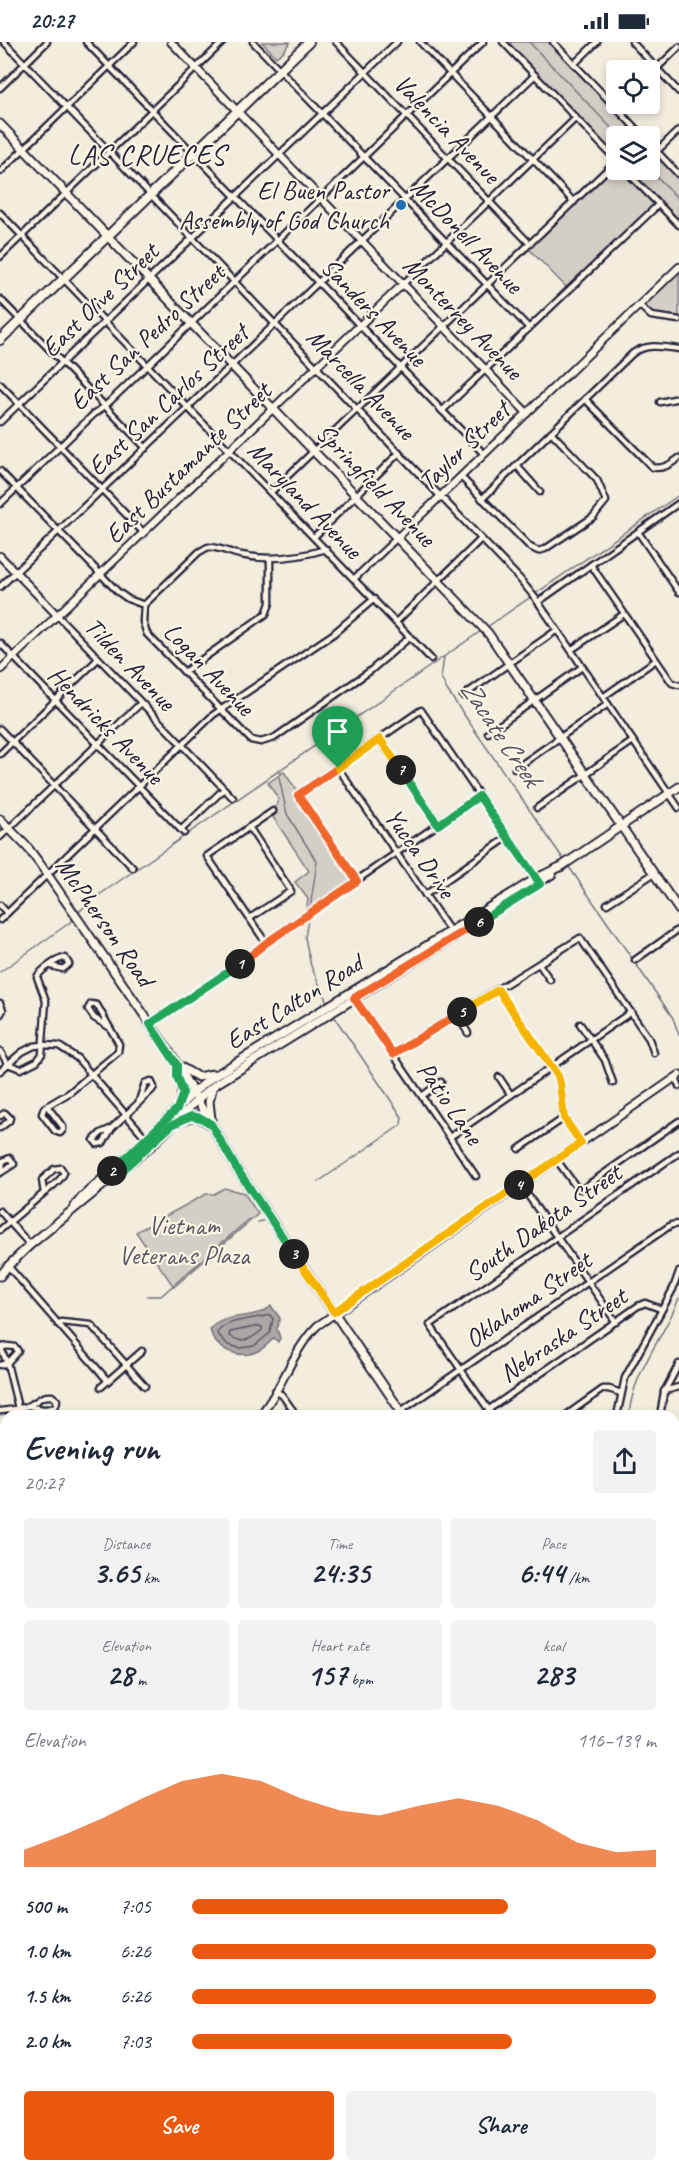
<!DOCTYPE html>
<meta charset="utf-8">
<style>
:root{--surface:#fff;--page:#f2f2f3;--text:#1f2937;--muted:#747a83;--accent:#ea580c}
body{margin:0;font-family:Caveat,sans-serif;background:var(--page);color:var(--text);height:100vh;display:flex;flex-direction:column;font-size:22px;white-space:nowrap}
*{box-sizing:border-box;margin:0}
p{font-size:20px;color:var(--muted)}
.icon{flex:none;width:33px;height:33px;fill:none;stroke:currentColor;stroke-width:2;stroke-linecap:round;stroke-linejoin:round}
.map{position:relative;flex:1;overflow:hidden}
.panel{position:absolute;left:0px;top:1368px;width:680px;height:762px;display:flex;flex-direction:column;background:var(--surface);border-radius:18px 18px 0 0;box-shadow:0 3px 9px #0003}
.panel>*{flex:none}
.fabs{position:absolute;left:606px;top:18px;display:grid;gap:12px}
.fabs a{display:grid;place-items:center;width:54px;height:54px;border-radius:6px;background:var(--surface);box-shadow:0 3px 9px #0003;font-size:30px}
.pin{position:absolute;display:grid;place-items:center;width:51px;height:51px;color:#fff;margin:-62px -26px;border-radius:50% 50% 50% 0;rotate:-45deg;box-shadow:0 0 6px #0007}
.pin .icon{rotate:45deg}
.km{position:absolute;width:30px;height:30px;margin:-15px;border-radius:50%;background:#222;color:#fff;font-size:16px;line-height:30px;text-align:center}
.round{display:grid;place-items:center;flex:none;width:63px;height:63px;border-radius:6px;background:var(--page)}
.head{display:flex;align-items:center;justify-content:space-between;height:102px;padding:0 24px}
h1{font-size:33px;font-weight:600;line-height:45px}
.figures{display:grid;grid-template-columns:repeat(3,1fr);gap:9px;height:102px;padding:6px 24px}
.figures div{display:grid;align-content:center;border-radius:6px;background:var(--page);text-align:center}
.figures b{font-size:30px;font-weight:600}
.figures small{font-size:16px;font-weight:400}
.figures p{font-size:16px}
.chart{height:168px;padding:12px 24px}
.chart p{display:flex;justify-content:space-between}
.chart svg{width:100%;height:108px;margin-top:6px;fill:var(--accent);opacity:.7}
.primary-button{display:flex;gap:12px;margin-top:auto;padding:12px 24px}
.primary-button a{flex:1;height:69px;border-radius:6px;background:var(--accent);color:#fff;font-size:24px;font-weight:600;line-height:69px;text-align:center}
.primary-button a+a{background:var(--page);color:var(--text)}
ul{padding:0 24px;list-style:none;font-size:20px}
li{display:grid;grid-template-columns:96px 72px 1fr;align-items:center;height:45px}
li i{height:15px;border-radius:8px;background:var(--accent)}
.status{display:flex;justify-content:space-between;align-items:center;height:42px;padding:0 30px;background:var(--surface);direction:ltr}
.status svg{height:16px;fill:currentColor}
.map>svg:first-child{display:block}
.green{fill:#d4cfc6;stroke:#7b7880;stroke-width:1.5}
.water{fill:#aca7a6;stroke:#75727b;stroke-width:1.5}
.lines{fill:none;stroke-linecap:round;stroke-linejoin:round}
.shore{stroke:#595766;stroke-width:1.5}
.stream{stroke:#75727b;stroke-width:1.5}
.minor-casing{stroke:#22223b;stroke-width:9}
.tertiary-casing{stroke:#22223b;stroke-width:10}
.secondary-casing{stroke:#22223b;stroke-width:11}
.primary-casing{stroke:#22223b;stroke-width:12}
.minor{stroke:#fcf5e5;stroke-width:4.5}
.tertiary{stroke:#fcf5e5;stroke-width:6}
.secondary{stroke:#fcf5e5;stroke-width:7}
.primary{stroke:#fcf5e5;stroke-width:8}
.split-1-casing{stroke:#fff;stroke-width:12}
.split-2-casing{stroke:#fff;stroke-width:12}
.split-3-casing{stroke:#fff;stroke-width:12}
.split-4-casing{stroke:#fff;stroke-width:12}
.split-5-casing{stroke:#fff;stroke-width:12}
.split-6-casing{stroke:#fff;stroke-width:12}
.split-7-casing{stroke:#fff;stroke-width:12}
.split-8-casing{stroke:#fff;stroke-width:12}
.split-1{stroke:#f0652b;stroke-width:8}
.split-2{stroke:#22a559;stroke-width:8}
.split-3{stroke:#22a559;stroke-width:8}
.split-4{stroke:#f5b400;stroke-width:8}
.split-5{stroke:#f5b400;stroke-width:8}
.split-6{stroke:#f0652b;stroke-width:8}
.split-7{stroke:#22a559;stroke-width:8}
.split-8{stroke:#f5b400;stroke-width:8}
.poi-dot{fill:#1f6fb2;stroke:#fcf5e5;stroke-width:2}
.labels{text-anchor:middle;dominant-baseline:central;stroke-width:4.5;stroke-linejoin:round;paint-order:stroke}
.street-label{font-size:26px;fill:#22223b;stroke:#fcf5e5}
.poi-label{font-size:26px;fill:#22223b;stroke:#fcf5e5;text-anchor:end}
.park-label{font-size:26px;fill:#575665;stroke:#fcf5e5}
.water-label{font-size:27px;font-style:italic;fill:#525160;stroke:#fcf5e5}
.quarter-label{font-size:28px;letter-spacing:1.5px;fill:#22223b;stroke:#fcf5e5}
</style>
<div class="status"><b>20:27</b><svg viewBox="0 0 49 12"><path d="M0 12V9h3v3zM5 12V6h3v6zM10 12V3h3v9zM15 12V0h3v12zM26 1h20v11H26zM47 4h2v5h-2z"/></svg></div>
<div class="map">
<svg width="679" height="2130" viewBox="0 0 679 2130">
<rect width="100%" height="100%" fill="#f3edde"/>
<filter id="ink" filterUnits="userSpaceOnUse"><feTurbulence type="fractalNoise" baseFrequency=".0167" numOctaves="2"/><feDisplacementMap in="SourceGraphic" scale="12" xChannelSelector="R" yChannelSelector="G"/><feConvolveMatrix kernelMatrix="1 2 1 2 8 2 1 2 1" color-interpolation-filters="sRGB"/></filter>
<g filter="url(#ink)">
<g class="green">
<polygon points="262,0 290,0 284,9 276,15"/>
<polygon points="507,0 550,0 639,94 616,94 616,114"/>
<polygon points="650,105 679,136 679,179 629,128 650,128"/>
<polygon points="616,123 616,128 622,128 655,163 568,247 529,207"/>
<path d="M679,230V276C667,274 654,275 646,266V262Z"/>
<polygon points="284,730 298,750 295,755 352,836 350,839 306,869 308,857 295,840 309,829 273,775 277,771 276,765 279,758 268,741"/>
<polygon points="224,1146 244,1151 258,1172 174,1245 136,1190 206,1152 214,1152"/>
<polygon points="679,1598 679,1632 674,1624 674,1602"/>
<polygon points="0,2063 6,2070 6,2124 114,2124 114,2130 0,2130"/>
<polygon points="217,2124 400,2124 404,2130 216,2130"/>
</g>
<path class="water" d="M271,1264L280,1276L277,1287L280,1296L278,1300L274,1296C270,1300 265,1305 260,1308C241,1319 214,1308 210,1287C226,1269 255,1279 271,1264Z"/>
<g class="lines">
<g class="shore">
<path d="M270,1273L273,1277L270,1291L254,1304L240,1306L228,1303L217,1291C225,1277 255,1277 270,1273Z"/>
<path d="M259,1284L262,1285V1288C252,1297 241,1303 229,1293L230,1290Z"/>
</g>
<g class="stream">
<polyline points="529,0 619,94"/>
<polyline points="650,127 679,158"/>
<polyline points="487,585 679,453"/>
<polyline points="444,615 441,636 447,648 564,818"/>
<polyline points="281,729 279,736 287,772 317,820 310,866"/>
<polyline points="567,822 673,976 679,993"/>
<polyline points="77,872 89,860 481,589"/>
<polyline points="308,877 305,896 311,924 327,960"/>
<polyline points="0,930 68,882 74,876"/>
<polyline points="318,1140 401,1083 402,1075 333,973"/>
<polyline points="258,1180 263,1179"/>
<polyline points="147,1254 161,1254 248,1178 252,1177"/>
<path d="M629,1374C632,1330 664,1296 679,1256"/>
<polyline points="674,1598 679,1594"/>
<polyline points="430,2130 439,2124"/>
</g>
<defs>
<g id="minor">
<polyline points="4,0 519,536 536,557 679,766"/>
<polyline points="86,0 484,412"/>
<polyline points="253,0 529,286"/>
<polyline points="336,0 530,202"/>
<polyline points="420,0 574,160"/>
<polyline points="503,0 616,118"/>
<polyline points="553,0 643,94"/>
<polyline points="632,0 679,50"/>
<polyline points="574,22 597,0"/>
<polyline points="650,33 679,5"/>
<polyline points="0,46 47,0"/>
<polyline points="650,102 679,133"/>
<polyline points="657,109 679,88"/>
<polyline points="625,128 679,183"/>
<polyline points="0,130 134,0"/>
<polyline points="0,171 431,617"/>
<polyline points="0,215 223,0"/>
<polyline points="403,242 576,76"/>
<polyline points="0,257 146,406"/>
<polyline points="639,263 651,274 679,278"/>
<polyline points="0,342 143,490"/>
<path d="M585,357L652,425C662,428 671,422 679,416"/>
<polyline points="660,360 679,356"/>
<polyline points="442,369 659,162"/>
<polyline points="0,380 397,0"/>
<polyline points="517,424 540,450"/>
<polyline points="0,429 118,550 128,557 144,563 143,580 147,592 251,698 261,700 274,696 370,629 410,595"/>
<polyline points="461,435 530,505 538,509 545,507 593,475 606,459 597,438 551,390"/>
<polyline points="271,450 616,119"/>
<path d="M482,457L633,311C648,301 663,305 679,307"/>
<polyline points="0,462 94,372 105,364 148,323 483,0"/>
<polyline points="638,490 679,550"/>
<polyline points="314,495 399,411"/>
<polyline points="591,523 672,641 679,643"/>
<polyline points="354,537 398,495"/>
<polyline points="0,545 535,33"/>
<polyline points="538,560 679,461"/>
<path d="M144,563L199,510L208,505C219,505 230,511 241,513C270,519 297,516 326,507"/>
<polyline points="57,573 233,756"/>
<polyline points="396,580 481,497"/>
<polyline points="0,601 184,791"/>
<polyline points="571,608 624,572"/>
<polyline points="184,630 266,572 270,561 270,517"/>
<polyline points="463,654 557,588"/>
<polyline points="603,655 656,618"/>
<polyline points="0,687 133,826"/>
<polyline points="488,691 582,625"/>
<polyline points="379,697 439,783"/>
<polyline points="0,712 98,617"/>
<polyline points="338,726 450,889"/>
<polyline points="515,727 608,662"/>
<polyline points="537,766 633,699"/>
<polyline points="249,785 291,849 250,876"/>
<polyline points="181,788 224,747"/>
<polyline points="0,795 141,661"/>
<polyline points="357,839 298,753 421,668 537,838"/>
<polyline points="425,853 508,795"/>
<polyline points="607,862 653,832"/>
<polyline points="0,863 7,871"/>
<polyline points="0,878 213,673 333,592 374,557"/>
<polyline points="266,901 207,814 273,769"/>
<polyline points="635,918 679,887"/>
<polyline points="539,922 550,938"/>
<polyline points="498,948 558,1034 561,1046 564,1076 581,1101"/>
<polyline points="354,955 476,1134"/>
<polyline points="0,961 3,968 0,973"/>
<polyline points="457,973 468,991"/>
<polyline points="150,982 244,919 266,901 479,754"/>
<polyline points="580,982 605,1018 613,1041"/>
<path d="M0,1009L8,1022L21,1027L37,1019L42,1012L46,959L37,935C41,928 58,916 65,916L69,922L63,927L51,924"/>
<polyline points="393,1012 580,896 649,997 654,1011"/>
<polyline points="0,1029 22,1010 34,1004 43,1003 59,1004 77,1016 152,1103"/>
<polyline points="499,1035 511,1053"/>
<polyline points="676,1035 679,1044"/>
<polyline points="422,1054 441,1040"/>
<polyline points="47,1064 63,1085 63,1088 60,1091 55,1089 42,1072 44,1066 47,1064 69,1051 118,1010 119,1002 97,963 91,962 88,967 94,976 109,985"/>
<polyline points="0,1074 5,1071 10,1076 9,1079 0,1086"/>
<polyline points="112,1086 101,1091 94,1098 97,1102 103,1101 112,1086 152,1048 154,1045 151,1039 145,1041 139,1059"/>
<polyline points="450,1095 631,970"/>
<polyline points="519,1107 564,1076"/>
<polyline points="556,1117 577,1146 582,1147 679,1079"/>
<polyline points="0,1131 14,1122 10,1116 3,1119 1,1130"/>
<polyline points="520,1142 616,1280"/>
<polyline points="0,1169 30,1203"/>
<path d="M0,1188L44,1151C50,1146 61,1139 64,1131L61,1126L54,1127L42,1138L44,1151"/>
<polyline points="8,1224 108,1339"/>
<polyline points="58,1282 61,1280 91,1283 145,1344"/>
<polyline points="0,1304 7,1321 20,1374"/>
<polyline points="0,1306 7,1304 15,1305 18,1309 7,1321 0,1323"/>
<polyline points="101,1345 142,1309"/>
<polyline points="275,1349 282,1353 297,1374"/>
<polyline points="664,1349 679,1345"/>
<polyline points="488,1368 638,1264 645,1261 661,1267"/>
<path d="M0,1369C9,1368 22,1367 30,1363C39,1358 42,1353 52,1354L57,1358L56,1363C49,1370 38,1366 29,1364"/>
<polyline points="401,1369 671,1183 679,1182"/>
<polyline points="493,1374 430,1283 679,1111"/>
<polyline points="565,1374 603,1347 609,1347 621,1351"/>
<polyline points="617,1374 625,1336 673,1247 679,1230"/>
<polyline points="660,1374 664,1350 679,1322"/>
<polyline points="674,1408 679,1405"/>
<polyline points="0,1421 6,1427"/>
<polyline points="0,1437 6,1432"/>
<polyline points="674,1467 679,1463"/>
<polyline points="674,1492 679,1500"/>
<polyline points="6,1502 2,1506 6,1510"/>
<polyline points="674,1526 679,1522"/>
<polyline points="0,1547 6,1553"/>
<polyline points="674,1552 677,1558"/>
<polyline points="674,1705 679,1702"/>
<polyline points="0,1795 6,1802"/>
<polyline points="674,1818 679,1814"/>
<polyline points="674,2076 679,2073"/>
<polyline points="577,2130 588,2124"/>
</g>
<g id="tertiary">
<polyline points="171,0 527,371"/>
<polyline points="398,495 679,225"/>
<polyline points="0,514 57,573"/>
<polyline points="0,628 403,242"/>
<path d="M259,1374C283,1347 291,1310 317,1284L679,1033"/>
<polyline points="0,1604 6,1598"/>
<polyline points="0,1919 6,1925"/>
<polyline points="674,1949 679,1945"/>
</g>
<g id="secondary">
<polyline points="0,82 488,591 679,868"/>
<polyline points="0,777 28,806 40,822 171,1012 235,1124 404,1374"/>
<path d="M177,1023C177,1039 186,1046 179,1063"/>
<polyline points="179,1024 198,1035 213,1032"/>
<polyline points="211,1077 209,1060 212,1047"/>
<polyline points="179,1079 196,1074 210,1082"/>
<polyline points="75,1164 83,1154 147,1097 194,1050 211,1036 537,836 562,824 679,745"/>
<polyline points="0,1234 8,1224 30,1203 152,1103 198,1057 216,1042 454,895 552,832"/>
<polyline points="0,1665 6,1671"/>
<polyline points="649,2124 649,2130"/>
<polyline points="209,2130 210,2124"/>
</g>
<polyline id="primary" points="0,298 309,0"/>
</defs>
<use href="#minor" class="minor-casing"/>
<use href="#tertiary" class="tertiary-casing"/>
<use href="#secondary" class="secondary-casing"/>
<use href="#primary" class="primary-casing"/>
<use href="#minor" class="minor"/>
<use href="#tertiary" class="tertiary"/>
<use href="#secondary" class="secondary"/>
<use href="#primary" class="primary"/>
</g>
</g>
<g class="lines" filter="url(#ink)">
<defs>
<polyline id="split-1" points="240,922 266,901 357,839 298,753 338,726"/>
<polyline id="split-2" points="112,1129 177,1067 183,1051 177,1035 177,1023 150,982 240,922"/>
<polyline id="split-3" points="112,1129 106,1134 110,1139 172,1083 191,1074 201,1076 211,1082 235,1124 294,1212"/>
<polyline id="split-4" points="294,1212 334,1270 519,1143"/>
<polyline id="split-5" points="462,970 498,948 558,1034 560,1041 564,1076 581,1101 519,1143"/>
<polyline id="split-6" points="462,970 393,1012 354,956 479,880"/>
<polyline id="split-7" points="401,728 438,783 479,754 540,842 479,880"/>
<polyline id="split-8" points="338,726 380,697 401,728"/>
</defs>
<use href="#split-1" class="split-1-casing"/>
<use href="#split-2" class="split-2-casing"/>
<use href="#split-3" class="split-3-casing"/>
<use href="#split-4" class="split-4-casing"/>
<use href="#split-5" class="split-5-casing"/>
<use href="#split-6" class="split-6-casing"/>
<use href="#split-7" class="split-7-casing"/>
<use href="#split-8" class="split-8-casing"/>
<use href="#split-1" class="split-1"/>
<use href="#split-2" class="split-2"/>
<use href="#split-3" class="split-3"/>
<use href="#split-4" class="split-4"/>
<use href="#split-5" class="split-5"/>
<use href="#split-6" class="split-6"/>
<use href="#split-7" class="split-7"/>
<use href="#split-8" class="split-8"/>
</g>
<circle class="poi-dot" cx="401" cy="163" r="6"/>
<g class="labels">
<g class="street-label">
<text transform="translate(447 87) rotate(46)">Valencia Avenue</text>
<text transform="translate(467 194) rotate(46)">McDonell Avenue</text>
<text transform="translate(100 258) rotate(-44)">East Olive Street</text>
<text transform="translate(374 270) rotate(46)">Sanders Avenue</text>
<text transform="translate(463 276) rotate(46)">Monterrey Avenue</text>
<text transform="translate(147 295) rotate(-43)">East San Pedro Street</text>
<text transform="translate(361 342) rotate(46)">Marcella Avenue</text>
<text transform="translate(168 358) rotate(-43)">East San Carlos Street</text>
<text transform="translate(464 404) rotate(-44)">Taylor Street</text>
<text transform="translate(188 421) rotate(-44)">East Bustamante Street</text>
<text transform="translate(376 443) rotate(46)">Springfield Avenue</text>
<text transform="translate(305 458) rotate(46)">Maryland Avenue</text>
<text transform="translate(130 622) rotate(46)">Tilden Avenue</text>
<text transform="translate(209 627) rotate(46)">Logan Avenue</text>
<text transform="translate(106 683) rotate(46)">Hendricks Avenue</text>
<text transform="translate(420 811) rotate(55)">Yucca Drive</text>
<text transform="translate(105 880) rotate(55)">McPherson Road</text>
<text transform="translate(294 960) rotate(-32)">East Calton Road</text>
<text transform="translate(450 1061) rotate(55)">Patio Lane</text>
<text transform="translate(543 1181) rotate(-35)">South Dakota Street</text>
<text transform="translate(528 1258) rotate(-35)">Oklahoma Street</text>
<text transform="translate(563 1293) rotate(-34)">Nebraska Street</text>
</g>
<g class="poi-label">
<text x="389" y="148">El Buen Pastor<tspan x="389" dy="30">Assembly of God Church</tspan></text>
</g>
<g class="park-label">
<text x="184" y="1183">Vietnam<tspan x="184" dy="30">Veterans Plaza</tspan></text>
</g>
<g class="water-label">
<text transform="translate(501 691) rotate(56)">Zacate Creek</text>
</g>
<g class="quarter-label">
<text x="147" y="112">LAS CRUECES</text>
</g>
</g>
</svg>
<div class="fabs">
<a><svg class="icon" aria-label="locate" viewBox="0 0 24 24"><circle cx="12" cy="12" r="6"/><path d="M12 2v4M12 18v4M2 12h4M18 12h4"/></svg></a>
<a><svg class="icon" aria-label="layers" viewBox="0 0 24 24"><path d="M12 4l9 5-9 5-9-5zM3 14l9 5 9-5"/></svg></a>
</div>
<div class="pin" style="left:338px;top:726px;background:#1e9e55"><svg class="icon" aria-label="arrive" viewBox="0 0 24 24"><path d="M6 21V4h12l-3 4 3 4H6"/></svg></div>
<b class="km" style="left:240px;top:922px">1</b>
<b class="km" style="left:112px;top:1129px">2</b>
<b class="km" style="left:294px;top:1212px">3</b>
<b class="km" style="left:519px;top:1143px">4</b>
<b class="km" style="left:462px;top:970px">5</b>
<b class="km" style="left:479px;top:880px">6</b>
<b class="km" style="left:401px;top:728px">7</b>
<section class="panel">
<div class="head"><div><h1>Evening run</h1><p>20:27</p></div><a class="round"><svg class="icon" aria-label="share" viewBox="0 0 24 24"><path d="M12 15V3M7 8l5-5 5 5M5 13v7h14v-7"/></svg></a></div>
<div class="figures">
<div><p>Distance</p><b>3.65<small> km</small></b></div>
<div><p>Time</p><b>24:35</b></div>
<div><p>Pace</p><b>6:44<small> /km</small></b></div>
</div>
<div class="figures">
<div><p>Elevation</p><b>28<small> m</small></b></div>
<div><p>Heart rate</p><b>157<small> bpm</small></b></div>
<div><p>kcal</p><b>283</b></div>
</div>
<div class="chart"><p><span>Elevation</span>116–139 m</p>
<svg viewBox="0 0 160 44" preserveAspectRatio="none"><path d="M0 44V37L10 31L20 24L30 16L40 9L50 6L60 9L70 16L80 21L90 23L100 19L110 16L120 19L130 25L140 34L150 38L160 37V44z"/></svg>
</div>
<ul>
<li><b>500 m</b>7:05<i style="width:68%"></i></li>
<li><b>1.0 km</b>6:26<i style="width:100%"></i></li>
<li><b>1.5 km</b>6:26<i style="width:100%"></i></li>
<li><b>2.0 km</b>7:03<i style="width:69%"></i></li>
</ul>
<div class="primary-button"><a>Save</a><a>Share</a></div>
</section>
</div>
